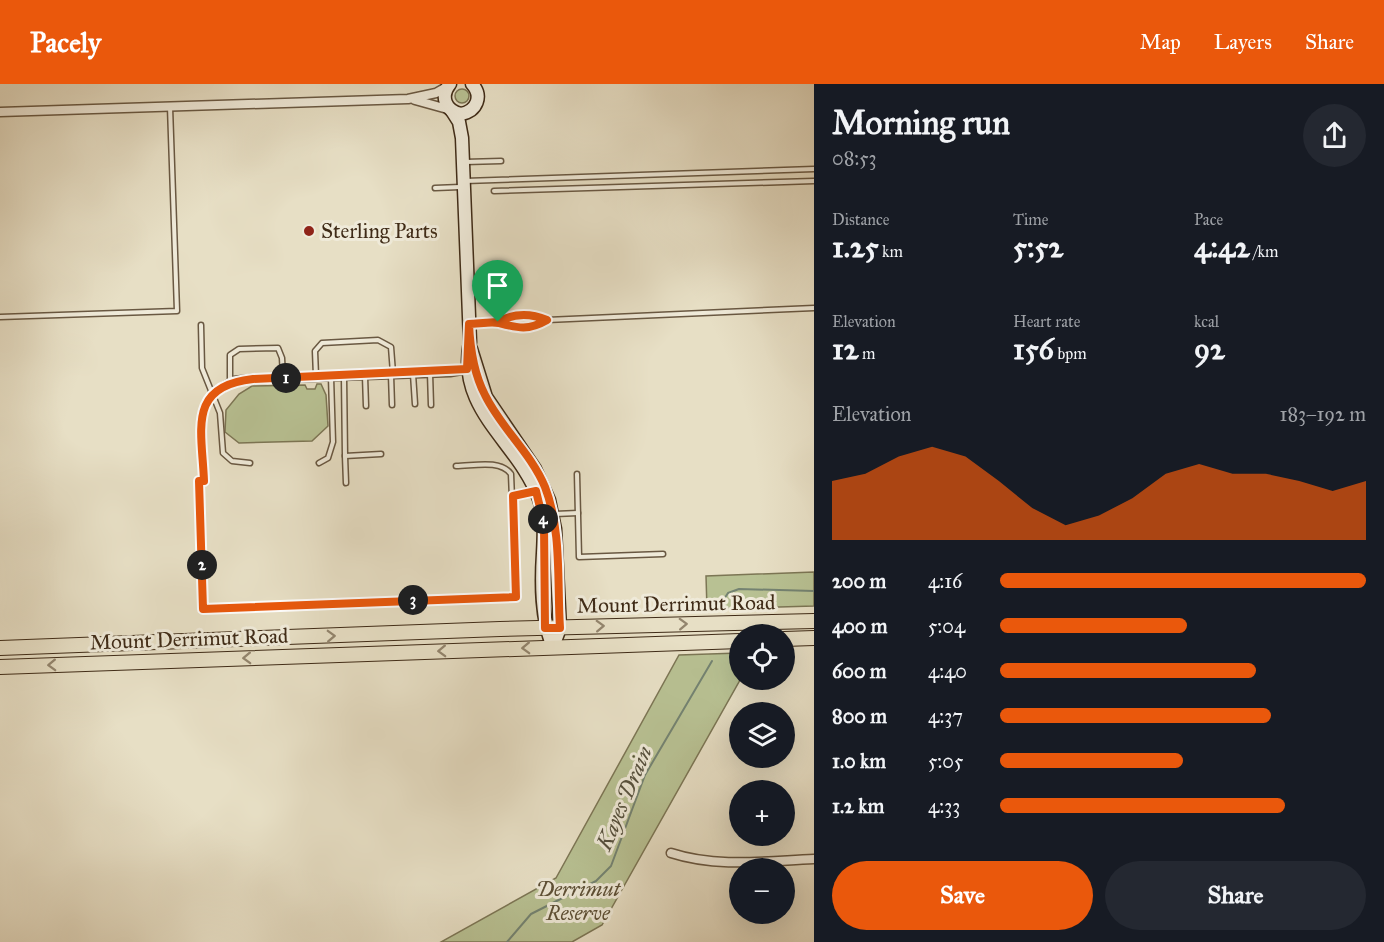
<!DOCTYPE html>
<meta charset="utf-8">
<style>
:root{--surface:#171b24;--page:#242831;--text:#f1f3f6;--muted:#9ea1a6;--accent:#ea580c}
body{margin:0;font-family:"IM FELL Great Primer",serif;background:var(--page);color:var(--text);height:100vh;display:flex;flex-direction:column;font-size:22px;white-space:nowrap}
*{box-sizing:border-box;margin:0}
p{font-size:20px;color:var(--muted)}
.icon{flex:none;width:33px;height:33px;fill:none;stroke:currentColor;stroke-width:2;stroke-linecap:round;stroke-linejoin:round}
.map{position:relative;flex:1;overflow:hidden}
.panel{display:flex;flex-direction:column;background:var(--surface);width:570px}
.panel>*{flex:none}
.fabs{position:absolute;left:729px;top:540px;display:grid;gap:12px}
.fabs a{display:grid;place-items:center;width:66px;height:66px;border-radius:50%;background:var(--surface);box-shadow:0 6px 24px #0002;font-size:30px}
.pin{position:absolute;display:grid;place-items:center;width:51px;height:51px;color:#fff;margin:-62px -26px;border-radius:50% 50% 50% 0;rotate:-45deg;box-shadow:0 0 6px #0007}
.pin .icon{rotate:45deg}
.km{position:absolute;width:30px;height:30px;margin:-15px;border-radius:50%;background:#222;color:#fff;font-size:16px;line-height:30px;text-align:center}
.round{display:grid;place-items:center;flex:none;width:63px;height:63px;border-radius:32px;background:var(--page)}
.summary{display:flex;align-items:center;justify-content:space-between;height:102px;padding:0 18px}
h1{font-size:33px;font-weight:700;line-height:45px}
.metrics{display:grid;grid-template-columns:repeat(3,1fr);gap:9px;height:102px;padding:6px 18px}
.metrics div{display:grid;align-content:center}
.metrics b{font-size:30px;font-weight:700}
.metrics small{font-size:16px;font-weight:400}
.metrics p{font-size:16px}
.chart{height:168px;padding:12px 18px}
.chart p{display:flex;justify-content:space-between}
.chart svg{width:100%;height:108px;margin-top:6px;fill:var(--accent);opacity:.7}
.cta{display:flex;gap:12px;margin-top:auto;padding:12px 18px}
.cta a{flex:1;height:69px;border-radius:36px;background:var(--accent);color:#fff;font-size:24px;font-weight:700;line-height:69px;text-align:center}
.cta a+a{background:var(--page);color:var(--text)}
ul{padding:0 18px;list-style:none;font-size:20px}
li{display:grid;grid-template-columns:96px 72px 1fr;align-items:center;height:45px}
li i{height:15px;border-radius:8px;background:var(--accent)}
header{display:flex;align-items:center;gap:36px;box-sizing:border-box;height:84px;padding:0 30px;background:var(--accent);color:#fff}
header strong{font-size:28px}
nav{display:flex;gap:33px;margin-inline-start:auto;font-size:21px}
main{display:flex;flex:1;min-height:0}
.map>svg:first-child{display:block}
.green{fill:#b8c193;stroke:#7c7655;stroke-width:1.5}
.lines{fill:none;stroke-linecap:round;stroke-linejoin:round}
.stream{stroke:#748372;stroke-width:2}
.lane-casing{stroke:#695842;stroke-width:7}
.street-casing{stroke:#695842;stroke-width:11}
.secondary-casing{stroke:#3f2b17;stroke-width:15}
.primary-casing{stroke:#3f2b17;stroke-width:16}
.lane{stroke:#efead9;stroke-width:4}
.street{stroke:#efead9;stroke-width:8}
.secondary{stroke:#efead9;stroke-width:12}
.primary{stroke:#e7dfc5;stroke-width:14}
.oneway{stroke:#93856e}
.route-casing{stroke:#fff;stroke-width:12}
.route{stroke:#ea580c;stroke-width:8}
.poi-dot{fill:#8f2418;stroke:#efead9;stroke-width:2}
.labels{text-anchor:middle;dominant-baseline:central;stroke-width:6;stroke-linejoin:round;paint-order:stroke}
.poi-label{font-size:21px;fill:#3f2b17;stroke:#efead9;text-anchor:start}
.street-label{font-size:21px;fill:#3f2b17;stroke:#efead9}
.park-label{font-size:21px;font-style:italic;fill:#5d5036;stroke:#efead9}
.water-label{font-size:22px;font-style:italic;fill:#55503d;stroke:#efead9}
</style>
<header>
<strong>Pacely</strong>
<nav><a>Map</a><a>Layers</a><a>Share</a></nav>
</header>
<main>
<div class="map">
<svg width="814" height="858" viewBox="0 0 814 858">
<rect width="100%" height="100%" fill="#e7dfc5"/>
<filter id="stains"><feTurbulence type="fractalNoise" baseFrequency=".00333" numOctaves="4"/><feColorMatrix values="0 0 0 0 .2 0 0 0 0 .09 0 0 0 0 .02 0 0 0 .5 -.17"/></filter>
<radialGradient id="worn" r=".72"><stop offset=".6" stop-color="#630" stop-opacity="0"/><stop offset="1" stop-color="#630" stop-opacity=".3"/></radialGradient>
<g class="green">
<circle cx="462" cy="12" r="7"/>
<polygon points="317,300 321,300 326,311 328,342 312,357 239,359 225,348 226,326 239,310 252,302 305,301 307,305 315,305"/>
<polygon points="814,488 814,522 707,525 706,492"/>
<polygon points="739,569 740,596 602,841 572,858 441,858 556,794 679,571"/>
</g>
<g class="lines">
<g class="stream">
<polyline points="724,515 728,509 739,505 814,507"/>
<polyline points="507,858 531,830 596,797 611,782 645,691 712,577"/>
</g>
<defs>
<g id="lane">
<polyline points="465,78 501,77"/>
<polyline points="465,97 814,85"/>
<polyline points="435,104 460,103"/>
<polyline points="494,107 814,97"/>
<polyline points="0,233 177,227 170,23"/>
<path d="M499,239C514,246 532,245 546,237"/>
<polyline points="473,240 498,238 510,233 526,231 547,236 814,224"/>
<polyline points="201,241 202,284 220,329 223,369 232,377 250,379"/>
<polyline points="430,289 431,321"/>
<polyline points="413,290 415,320"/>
<polyline points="391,291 392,321"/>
<polyline points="316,292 315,267 322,259 378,256 391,263 393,289"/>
<polyline points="365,292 366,322"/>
<polyline points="344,293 345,372 381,370"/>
<polyline points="230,297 230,271 239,265 278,264 282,274 283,293"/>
<path d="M213,309L201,335L204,397H199L203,525L516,513L511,390C500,375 473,382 456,382"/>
<polyline points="345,372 346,399"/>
<polyline points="319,379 328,374 333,358 331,293"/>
<polyline points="577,390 579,473 663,470"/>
<polyline points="513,412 532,409"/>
<polyline points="555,430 578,429"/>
</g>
<g id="street">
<polyline points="415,16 451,26"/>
<polyline points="0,28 408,15 436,9 448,2"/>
<polyline points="213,309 234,297 253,295 450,288 473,284"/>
<path d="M671,769C717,784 766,777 814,775"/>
</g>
<g id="secondary">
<path d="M450,0C440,12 445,27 461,30C477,27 483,12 472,0"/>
<path d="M452,27L459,38L462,54L470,258C456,327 518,357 539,415C545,433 544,450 543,469C541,500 541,535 553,563"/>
<polyline points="471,265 486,313 535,385 549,416 555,445 560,544 553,563"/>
</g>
<g id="primary">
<polyline points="784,555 814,554"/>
<polyline points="0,564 500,545 814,537"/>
<polyline points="0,583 740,557"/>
</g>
</defs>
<use href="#lane" class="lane-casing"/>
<use href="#street" class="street-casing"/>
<use href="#secondary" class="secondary-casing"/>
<use href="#primary" class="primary-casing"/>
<use href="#lane" class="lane"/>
<use href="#street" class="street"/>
<use href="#secondary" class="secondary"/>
<use href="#primary" class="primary"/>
</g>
<defs><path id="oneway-chevron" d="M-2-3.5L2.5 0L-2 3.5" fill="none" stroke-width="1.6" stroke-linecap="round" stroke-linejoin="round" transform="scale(1.5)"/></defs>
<g class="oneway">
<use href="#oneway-chevron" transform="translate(683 540) rotate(-2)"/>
<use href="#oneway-chevron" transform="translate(600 542) rotate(-2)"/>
<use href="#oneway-chevron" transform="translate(331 552) rotate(-2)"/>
<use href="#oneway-chevron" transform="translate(526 564) rotate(178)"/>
<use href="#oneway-chevron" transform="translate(442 567) rotate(178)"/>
<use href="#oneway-chevron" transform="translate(247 574) rotate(178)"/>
<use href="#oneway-chevron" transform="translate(52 581) rotate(178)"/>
</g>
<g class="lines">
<defs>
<path id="route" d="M498,238L469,240L467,285L253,295C187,302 202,346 204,397H199L203,525L516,513L513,412L536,407L544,440L545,544H560C557,498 562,447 545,403C531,369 501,344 485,311C474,290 470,263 469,240C478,240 490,237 499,239C518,244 528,247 547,236C530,229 514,229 498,238"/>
</defs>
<use href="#route" class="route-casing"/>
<use href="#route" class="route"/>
</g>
<circle class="poi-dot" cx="309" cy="147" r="6"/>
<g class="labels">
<g class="poi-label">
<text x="321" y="147">Sterling Parts</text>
</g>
<g class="street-label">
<text transform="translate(676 520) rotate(-1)">Mount Derrimut Road</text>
<text transform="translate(189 555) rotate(-2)">Mount Derrimut Road</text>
</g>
<g class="park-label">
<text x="578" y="805">Derrimut<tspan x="578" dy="24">Reserve</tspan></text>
</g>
<g class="water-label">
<text transform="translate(624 714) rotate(-67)">Kayes Drain</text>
</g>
</g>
<rect width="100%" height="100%" filter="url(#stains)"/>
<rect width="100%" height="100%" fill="url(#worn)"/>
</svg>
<div class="fabs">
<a><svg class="icon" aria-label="locate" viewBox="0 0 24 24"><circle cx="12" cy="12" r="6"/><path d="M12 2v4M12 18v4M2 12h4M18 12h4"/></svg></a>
<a><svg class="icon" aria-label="layers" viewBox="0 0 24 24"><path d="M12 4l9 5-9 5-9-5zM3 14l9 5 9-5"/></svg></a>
<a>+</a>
<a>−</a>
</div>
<div class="pin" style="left:498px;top:238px;background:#1e9e55"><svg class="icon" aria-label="arrive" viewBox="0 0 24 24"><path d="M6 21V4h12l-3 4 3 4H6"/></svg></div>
<b class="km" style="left:286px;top:294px">1</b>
<b class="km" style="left:202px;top:481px">2</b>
<b class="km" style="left:413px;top:516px">3</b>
<b class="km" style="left:543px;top:435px">4</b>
</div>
<section class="panel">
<div class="summary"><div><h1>Morning run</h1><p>08:53</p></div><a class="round"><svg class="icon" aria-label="share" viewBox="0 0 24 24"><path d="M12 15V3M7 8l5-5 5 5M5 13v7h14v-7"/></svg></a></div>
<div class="metrics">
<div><p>Distance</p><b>1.25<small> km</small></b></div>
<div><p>Time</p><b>5:52</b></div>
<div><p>Pace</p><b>4:42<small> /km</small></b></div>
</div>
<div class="metrics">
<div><p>Elevation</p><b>12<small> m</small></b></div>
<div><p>Heart rate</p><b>156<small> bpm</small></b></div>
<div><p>kcal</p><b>92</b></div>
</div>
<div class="chart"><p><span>Elevation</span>183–192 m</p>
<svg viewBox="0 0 160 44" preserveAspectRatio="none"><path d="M0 44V20L10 17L20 10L30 6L40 10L50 20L60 31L70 38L80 34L90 27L100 17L110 13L120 17L130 17L140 20L150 24L160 20V44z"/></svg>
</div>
<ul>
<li><b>200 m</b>4:16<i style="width:100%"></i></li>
<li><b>400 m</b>5:04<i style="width:51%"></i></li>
<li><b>600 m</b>4:40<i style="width:70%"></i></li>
<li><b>800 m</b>4:37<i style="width:74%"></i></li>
<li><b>1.0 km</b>5:05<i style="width:50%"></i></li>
<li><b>1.2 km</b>4:33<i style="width:78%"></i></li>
</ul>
<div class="cta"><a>Save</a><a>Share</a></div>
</section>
</main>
